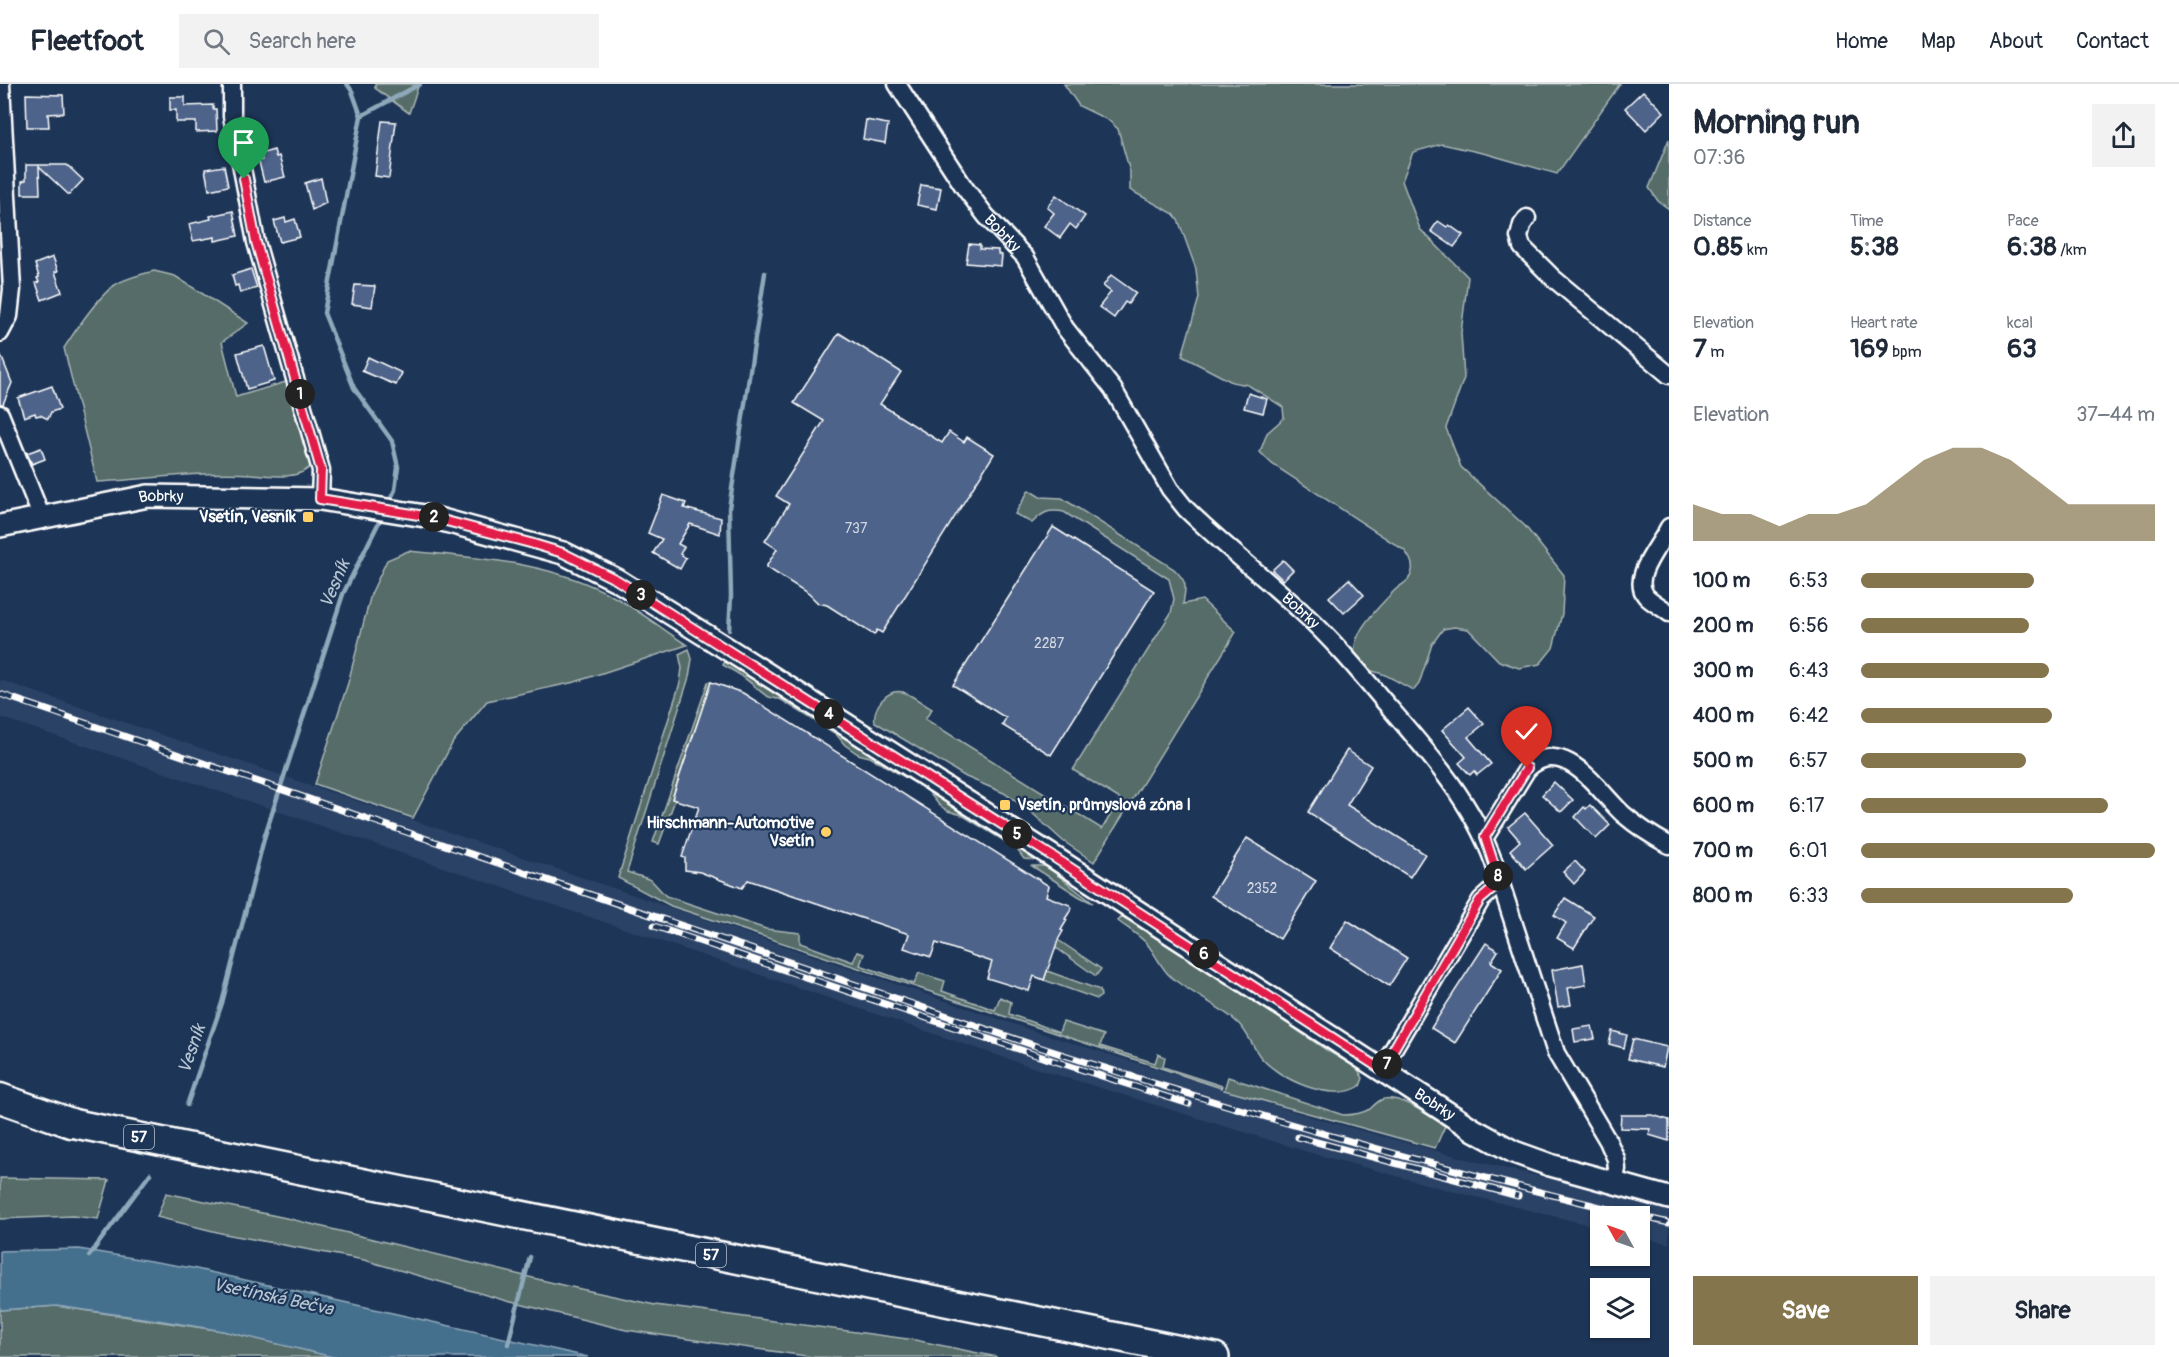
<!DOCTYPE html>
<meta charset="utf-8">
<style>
:root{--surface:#fff;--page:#f2f2f3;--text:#1f2937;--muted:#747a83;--line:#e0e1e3;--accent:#84754c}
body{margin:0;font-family:Pangolin,sans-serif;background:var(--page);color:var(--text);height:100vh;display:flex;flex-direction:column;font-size:22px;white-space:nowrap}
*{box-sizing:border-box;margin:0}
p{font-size:20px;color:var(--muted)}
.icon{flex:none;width:33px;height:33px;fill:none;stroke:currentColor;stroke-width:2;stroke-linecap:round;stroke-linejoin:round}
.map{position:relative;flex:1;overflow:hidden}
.panel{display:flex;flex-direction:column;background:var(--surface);width:510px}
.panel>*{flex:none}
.needle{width:39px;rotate:310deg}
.buttons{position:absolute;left:1590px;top:1122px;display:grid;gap:12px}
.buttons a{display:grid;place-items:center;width:60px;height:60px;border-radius:0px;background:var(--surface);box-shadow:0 2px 4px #0004;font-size:30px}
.pin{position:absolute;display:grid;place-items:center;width:51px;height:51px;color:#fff;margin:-62px -26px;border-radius:50% 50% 50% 0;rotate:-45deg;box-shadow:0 0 6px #0007}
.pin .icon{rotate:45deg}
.km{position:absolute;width:30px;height:30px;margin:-15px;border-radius:50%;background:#222;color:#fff;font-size:16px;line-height:30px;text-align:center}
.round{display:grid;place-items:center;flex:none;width:63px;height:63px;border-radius:0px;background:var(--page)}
.overview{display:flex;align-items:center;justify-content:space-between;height:102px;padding:0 24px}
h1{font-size:33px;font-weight:700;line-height:45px}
.figures{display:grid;grid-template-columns:repeat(3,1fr);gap:9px;height:102px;padding:6px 24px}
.figures div{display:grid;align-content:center}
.figures b{font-size:26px;font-weight:700}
.figures small{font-size:16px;font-weight:400}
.figures p{font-size:16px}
.chart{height:168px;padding:12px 24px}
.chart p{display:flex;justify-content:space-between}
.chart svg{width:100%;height:108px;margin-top:6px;fill:var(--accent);opacity:.7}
.primary-button{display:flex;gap:12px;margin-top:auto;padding:12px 24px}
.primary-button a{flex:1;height:69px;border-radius:0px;background:var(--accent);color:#fff;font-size:24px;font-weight:700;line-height:69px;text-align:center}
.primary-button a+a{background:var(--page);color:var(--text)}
ul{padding:0 24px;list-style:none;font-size:20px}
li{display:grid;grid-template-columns:96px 72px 1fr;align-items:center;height:45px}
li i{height:15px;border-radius:8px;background:var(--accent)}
header{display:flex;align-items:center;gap:36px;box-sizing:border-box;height:84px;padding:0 30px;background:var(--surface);border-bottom:2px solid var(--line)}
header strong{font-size:28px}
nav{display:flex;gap:33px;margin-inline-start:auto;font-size:21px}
.search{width:420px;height:54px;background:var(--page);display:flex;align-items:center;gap:15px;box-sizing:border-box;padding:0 21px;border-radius:0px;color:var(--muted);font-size:22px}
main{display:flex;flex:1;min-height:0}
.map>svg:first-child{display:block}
.built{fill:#2b4366}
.green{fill:#546c69;stroke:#aab6b4;stroke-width:1.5}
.water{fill:#456f8d;stroke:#8fa9bb;stroke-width:1.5}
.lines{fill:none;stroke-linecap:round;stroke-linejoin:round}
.stream{stroke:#8fa9bb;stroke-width:4.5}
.building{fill:#4d648a;stroke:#fff;stroke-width:1.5}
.minor-casing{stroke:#fff;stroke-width:21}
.tertiary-casing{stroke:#fff;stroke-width:26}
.primary-casing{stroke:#fff;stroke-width:32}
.trunk-casing{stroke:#fff;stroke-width:33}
.minor{stroke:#1d3557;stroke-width:16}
.tertiary{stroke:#1d3557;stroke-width:21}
.primary{stroke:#1d3557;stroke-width:27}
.trunk{stroke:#1d3557;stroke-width:28}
.rail-casing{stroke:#fff;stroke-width:7}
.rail{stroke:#1d3557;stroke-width:4.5;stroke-dasharray:14;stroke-linecap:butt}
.route-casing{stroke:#fff;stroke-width:12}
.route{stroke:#e11d48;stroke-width:8}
.poi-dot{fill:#ffd166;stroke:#1d3557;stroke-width:2}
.labels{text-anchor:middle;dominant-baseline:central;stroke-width:4.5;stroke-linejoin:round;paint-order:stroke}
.number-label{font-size:14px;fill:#d2d8e2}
.shield{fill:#1d3557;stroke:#bbc2cd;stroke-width:1.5}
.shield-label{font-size:15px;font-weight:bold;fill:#fff}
.street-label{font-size:16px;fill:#fff;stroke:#1d3557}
.poi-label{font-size:16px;font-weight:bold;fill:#fff;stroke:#1d3557;text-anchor:end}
.water-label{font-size:18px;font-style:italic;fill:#b5c5d1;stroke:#1d3557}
</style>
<header>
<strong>Fleetfoot</strong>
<div class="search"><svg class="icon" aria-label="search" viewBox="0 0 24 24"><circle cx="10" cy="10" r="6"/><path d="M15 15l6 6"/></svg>Search here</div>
<nav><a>Home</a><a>Map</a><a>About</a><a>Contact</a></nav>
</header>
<main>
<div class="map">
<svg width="1669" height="1273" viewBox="0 0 1669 1273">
<rect width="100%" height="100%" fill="#1d3557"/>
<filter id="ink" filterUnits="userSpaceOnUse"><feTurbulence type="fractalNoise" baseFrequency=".0167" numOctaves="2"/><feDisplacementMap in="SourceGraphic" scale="12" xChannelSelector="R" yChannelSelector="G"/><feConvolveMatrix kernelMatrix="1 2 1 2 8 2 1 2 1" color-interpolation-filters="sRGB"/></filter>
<g filter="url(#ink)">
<polygon class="built" points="0,596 1040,949 1318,1035 1463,1074 1669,1124 1669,1160 1640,1153 1640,1132 1600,1132 1600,1144 1590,1141 1455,1108 1308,1068 1029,982 0,633"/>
<g class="green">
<polygon points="375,0 419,0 409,29 375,4"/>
<path d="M1064,0H1620L1557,90L1487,70L1442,60L1413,68L1402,97L1420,145L1468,193L1461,249L1464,294L1446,344L1461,383L1525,442L1564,491L1562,530L1553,564L1540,580L1519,584L1499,577L1468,545L1454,543L1443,545L1432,560L1419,600L1414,606C1403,602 1395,595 1385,591C1377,587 1367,588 1360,580C1340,558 1380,522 1394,507C1400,501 1411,497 1412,487C1414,479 1409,472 1404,466L1272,380L1260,368L1267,349L1284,334L1283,323L1248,301L1232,298L1182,272L1199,214L1196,185L1179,138L1174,130L1130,106V88L1118,45L1108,36L1079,22Z"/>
<polygon points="1669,55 1669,125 1658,117 1649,104"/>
<path d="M154,187L175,192L248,239L222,258L236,313L289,297L310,374V383C295,397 270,391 251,390C200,387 149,395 97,398L64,264C76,246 100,209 118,199C130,193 142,190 154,187Z"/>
<path d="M1029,406L1040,413L1062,414L1174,485C1188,499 1186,501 1183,520L1202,516L1236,548L1094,778L1063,757L1031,728L1004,709L966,693L875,638C872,624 887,604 903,608C912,611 923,620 932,625L925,635L1102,745L1120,715L1073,686L1171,529L1174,515L1169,495L1064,428C1049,425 1043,428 1032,439L1015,430Z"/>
<path d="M408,467C480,474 554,478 618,515C642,529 664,546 687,561L575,598L487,617L453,658L413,734L315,700L348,599L371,510L387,476Z"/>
<polygon points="689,565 692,575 689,593 627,788 651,796 666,812 766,845 800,849 800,859 853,878 857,868 864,870 860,881 914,900 919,889 945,897 942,907 995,926 1000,913 1011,918 1009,930 1059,948 1063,938 1104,951 1100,962 1155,979 1158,970 1165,973 1163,983 1222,1002 1221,1004 671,822 618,794 680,599 682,584 679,570"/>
<path d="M727,573L1044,777L1024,775L1016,764L962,731L948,727L939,721L927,706L870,673L858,670L845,661L836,650L780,615C763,615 757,602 744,594C738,589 730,585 723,581Z"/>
<polygon points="708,598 711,598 672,714 675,716 659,760 653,758"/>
<polygon points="1032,782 1046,782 1093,819 1080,813"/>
<path d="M1122,833L1165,852L1235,904L1328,967L1357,984L1363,994L1360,1002C1333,1020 1277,995 1259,971C1252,961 1247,948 1239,940C1221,922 1191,910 1171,893C1160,883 1156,870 1147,860C1139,851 1127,844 1118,837Z"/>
<polygon points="1058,856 1101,885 1096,892 1055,863"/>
<polygon points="1047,887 1100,906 1101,912 1097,915 1044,896"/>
<path d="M1228,993L1343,1031C1352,1031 1361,1030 1370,1025C1373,1022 1377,1018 1381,1016C1397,1008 1431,1033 1445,1042L1435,1064L1224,1006Z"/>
<polygon points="0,1094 109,1096 98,1135 73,1132 0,1135"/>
<polygon points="166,1109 286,1134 562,1201 655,1221 915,1256 997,1273 813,1273 626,1246 507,1217 364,1176 225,1150 157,1133"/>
<polygon points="56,1222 223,1247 335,1273 0,1273 0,1226"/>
</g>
<polygon class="water" points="79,1165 192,1184 588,1273 333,1273 223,1247 157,1236 56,1222 0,1226 0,1167"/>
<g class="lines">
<g class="stream">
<polyline points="347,0 352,7 361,32 324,229 354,304 392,357 398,383 395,406 388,420"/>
<polyline points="361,32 420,0"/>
<polyline points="729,546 731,512 729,424 765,189"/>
<polyline points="187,1021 222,919 265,751 343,510 383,430"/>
<polyline points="89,1172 150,1090"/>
<polyline points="508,1260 530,1173"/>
</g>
</g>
<g class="building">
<polygon points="1643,7 1664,28 1646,46 1625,24"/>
<polygon points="26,10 63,11 64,29 48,30 49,43 27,43"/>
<polygon points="170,13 185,13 185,22 213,21 213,25 216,25 217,47 196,48 196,38 176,38 176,26 170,26"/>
<polygon points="866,36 888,40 885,59 863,55"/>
<polygon points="382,37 396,38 389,94 375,92"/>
<polygon points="274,66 276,73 279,72 285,93 264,98 259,78 262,76 260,70"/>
<polygon points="26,81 67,81 83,96 69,111 39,83 40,110 22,110 22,97 26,96"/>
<polygon points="224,82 228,102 209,106 205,85"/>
<polygon points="321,94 326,119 312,126 305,99"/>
<polygon points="921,101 941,104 937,125 917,121"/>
<polygon points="1056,111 1085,132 1076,145 1070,140 1060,154 1044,142 1054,129 1047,123"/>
<polygon points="233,127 238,152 215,157 215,153 193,157 189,140 211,135 210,132"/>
<polygon points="285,134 286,138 295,135 300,153 280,158 274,137"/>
<polygon points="1438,137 1447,143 1449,141 1463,151 1454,163 1431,147"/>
<polygon points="969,160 980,161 980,165 998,166 998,170 1002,171 1001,182 966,179"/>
<polygon points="53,173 58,187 55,188 62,208 42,216 36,199 39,198 37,194 39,193 35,180"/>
<polygon points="251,185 257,204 240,209 238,201 235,202 232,191"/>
<polygon points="1111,191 1136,209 1128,220 1125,218 1114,234 1099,223 1111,208 1103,202"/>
<polygon points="355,201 375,202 372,223 352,220"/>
<polygon points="839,249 901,288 880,320 942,359 949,348 964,358 967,353 994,370 882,549 877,546 874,551 827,521 818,519 809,510 766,483 777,465 765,457 789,420 776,412 824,337 794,319"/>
<polygon points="264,262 274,297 247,305 237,269"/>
<polygon points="0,269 12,299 3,320 0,320"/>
<polygon points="368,273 402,289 396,301 362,287"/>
<polygon points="52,302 60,325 51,328 48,335 40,331 36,332 35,329 24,333 18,314"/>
<polygon points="1248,309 1267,315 1263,329 1244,324"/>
<polygon points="41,364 45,375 32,380 27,369"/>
<polygon points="663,411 686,419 684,424 721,434 720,450 690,440 678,460 684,463 680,470 686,474 680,485 653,469 662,455 648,449"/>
<polygon points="1053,443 1154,507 1051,671 1002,641 1006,634 953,601"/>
<polygon points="1283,476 1293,486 1283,496 1272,486"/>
<polygon points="1349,495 1364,511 1344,529 1329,513"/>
<polygon points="711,598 743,609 1049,802 1046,812 1070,821 1072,824 1065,835 1067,836 1061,846 1063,847 1058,856 1044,896 1034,892 1029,907 987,894 992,878 936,859 931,873 904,864 909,850 748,796 742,804 700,788 685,786 685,774 682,773 699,723 672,715"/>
<polygon points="1469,623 1484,640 1468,653 1491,680 1477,691 1474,687 1470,691 1459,679 1466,673 1442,646"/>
<polygon points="1347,666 1371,682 1347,721 1425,770 1410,793 1308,728"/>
<polygon points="1554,698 1573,716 1561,728 1542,711"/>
<polygon points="1590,721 1610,741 1596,755 1575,733 1584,723 1586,725"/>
<polygon points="1525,729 1553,761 1526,785 1510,766 1520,757 1508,743"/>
<polygon points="1247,754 1316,797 1280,855 1211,812"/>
<polygon points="1575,777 1585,788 1574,800 1563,788"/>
<polygon points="1565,814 1594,832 1574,864 1557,854 1566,839 1554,831"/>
<polygon points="1347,836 1407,874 1389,902 1330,864"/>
<polygon points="1486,859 1498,867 1491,878 1502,885 1455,959 1431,944"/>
<polygon points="1583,880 1586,901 1568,904 1571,921 1558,923 1552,886"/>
<polygon points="1592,942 1595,955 1575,958 1573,945"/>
<polygon points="1612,947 1627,951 1624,964 1609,960"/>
<polygon points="1633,955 1667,963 1663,983 1628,975"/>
<polygon points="1621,1031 1652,1031 1669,1036 1669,1057 1649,1051 1650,1045 1620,1044"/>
</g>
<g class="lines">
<defs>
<g id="minor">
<polyline points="232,0 232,32 256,158 321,386 320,415"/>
<path id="s1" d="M897,0L964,103L986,132L1025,173L1065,244L1113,305L1170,405L1186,425C1223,461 1264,493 1302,528C1331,554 1357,585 1382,615C1426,666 1471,715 1494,779L1556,969L1608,1057L1616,1075L1617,1085L1614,1100"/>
<polyline points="1527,134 1522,141 1519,153 1522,163 1553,194 1669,291"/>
<polyline points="0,249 9,232 12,205 1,0"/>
<polyline points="0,330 42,434"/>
<path d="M1669,443C1661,461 1630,493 1646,512C1651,518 1662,523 1669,529"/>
<path d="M1485,753L1527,685C1564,650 1598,707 1623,730C1637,742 1652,752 1669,761"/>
<polyline points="1384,987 1392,967 1481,816 1500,799"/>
</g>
<g id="tertiary">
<path id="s2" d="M0,442L148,412L320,415L431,433L563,469L617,496L726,564L1055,774L1474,1046L1514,1068L1550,1081L1669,1114"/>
</g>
<polyline id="primary" points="71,1039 1215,1273"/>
<polyline id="trunk" points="0,1014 71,1039"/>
</defs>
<use href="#minor" class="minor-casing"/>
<use href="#tertiary" class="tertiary-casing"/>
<use href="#primary" class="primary-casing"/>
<use href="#trunk" class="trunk-casing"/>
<use href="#minor" class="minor"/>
<use href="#tertiary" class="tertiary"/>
<use href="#primary" class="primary"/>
<use href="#trunk" class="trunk"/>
<defs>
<g id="rail">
<path d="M0,610L1039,963C1247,1030 1456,1090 1669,1139"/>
<polyline points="654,842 1036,971 1189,1020"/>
<polyline points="1298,1053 1518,1112"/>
</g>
</defs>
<use href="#rail" class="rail-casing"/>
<use href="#rail" class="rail"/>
</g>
</g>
<g class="lines" filter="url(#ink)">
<defs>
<polyline id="route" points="244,95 256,158 321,386 320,415 431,433 530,459 563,469 617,496 1055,774 1384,987 1392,968 1480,816 1500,799 1485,753 1527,684"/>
</defs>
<use href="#route" class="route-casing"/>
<use href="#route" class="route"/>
</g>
<g class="poi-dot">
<rect x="302" y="427" width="12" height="12" rx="3"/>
<rect x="999" y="715" width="12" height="12" rx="3"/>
<circle cx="826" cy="748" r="6"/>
</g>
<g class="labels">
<g class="number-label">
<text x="856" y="444">737</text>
<text x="1049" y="559">2287</text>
<text x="1262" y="804">2352</text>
</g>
<g class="shield">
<rect x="124" y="1041" width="30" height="24" rx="4.5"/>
<rect x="696" y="1159" width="30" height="24" rx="4.5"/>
</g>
<g class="shield-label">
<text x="139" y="1053">57</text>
<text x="711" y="1171">57</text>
</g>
<g class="street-label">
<text stroke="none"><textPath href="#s1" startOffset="183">Bobrky</textPath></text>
<text stroke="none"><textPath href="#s2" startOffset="164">Bobrky</textPath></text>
<text stroke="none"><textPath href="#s1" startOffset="669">Bobrky</textPath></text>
<text stroke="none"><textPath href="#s2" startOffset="1604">Bobrky</textPath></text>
</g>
<g class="poi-label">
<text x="296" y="433">Vsetín, Vesník</text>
<text x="1017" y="721" text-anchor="start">Vsetín, průmyslová zóna I</text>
<text x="814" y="739">Hirschmann-Automotive<tspan x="814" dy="18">Vsetín</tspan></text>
</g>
<g class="water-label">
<text transform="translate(335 500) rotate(-67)">Vesník</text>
<text transform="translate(192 965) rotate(-71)">Vesník</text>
<text transform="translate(273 1213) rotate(12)">Vsetínská Bečva</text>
</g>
</g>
</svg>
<div class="buttons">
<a><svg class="needle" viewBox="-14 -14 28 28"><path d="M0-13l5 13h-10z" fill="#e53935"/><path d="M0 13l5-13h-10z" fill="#747a83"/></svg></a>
<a><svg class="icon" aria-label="layers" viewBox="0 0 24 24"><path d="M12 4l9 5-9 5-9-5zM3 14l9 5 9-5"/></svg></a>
</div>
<div class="pin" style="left:244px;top:95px;background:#1e9e55"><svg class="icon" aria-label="arrive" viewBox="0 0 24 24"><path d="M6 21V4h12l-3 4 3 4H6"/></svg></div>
<div class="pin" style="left:1527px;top:684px;background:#d93025"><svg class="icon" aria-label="check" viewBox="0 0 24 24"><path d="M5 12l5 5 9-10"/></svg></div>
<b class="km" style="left:300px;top:310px">1</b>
<b class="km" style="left:434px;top:433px">2</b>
<b class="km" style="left:641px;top:511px">3</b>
<b class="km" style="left:829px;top:630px">4</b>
<b class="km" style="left:1017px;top:750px">5</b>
<b class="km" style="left:1204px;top:870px">6</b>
<b class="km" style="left:1387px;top:980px">7</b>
<b class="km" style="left:1498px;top:792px">8</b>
</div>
<section class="panel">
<div class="overview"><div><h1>Morning run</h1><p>07:36</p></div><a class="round"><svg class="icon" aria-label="share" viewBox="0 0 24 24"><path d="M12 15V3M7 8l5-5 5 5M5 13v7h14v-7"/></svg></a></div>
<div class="figures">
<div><p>Distance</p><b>0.85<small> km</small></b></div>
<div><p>Time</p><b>5:38</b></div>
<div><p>Pace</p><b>6:38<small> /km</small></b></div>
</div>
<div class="figures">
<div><p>Elevation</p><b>7<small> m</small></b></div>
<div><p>Heart rate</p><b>169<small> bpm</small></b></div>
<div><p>kcal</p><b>63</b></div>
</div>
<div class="chart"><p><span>Elevation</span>37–44 m</p>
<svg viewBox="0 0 160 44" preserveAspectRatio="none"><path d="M0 44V29L10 33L20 33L30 38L40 33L50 33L60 29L70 20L80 11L90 6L100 6L110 11L120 20L130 29L140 29L150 29L160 29V44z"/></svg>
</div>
<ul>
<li><b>100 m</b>6:53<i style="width:59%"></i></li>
<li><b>200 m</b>6:56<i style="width:57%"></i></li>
<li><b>300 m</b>6:43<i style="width:64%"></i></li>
<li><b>400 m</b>6:42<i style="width:65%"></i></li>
<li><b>500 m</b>6:57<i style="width:56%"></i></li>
<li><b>600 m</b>6:17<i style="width:84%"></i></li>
<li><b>700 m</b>6:01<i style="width:100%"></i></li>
<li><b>800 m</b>6:33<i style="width:72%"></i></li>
</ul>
<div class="primary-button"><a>Save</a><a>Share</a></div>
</section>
</main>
